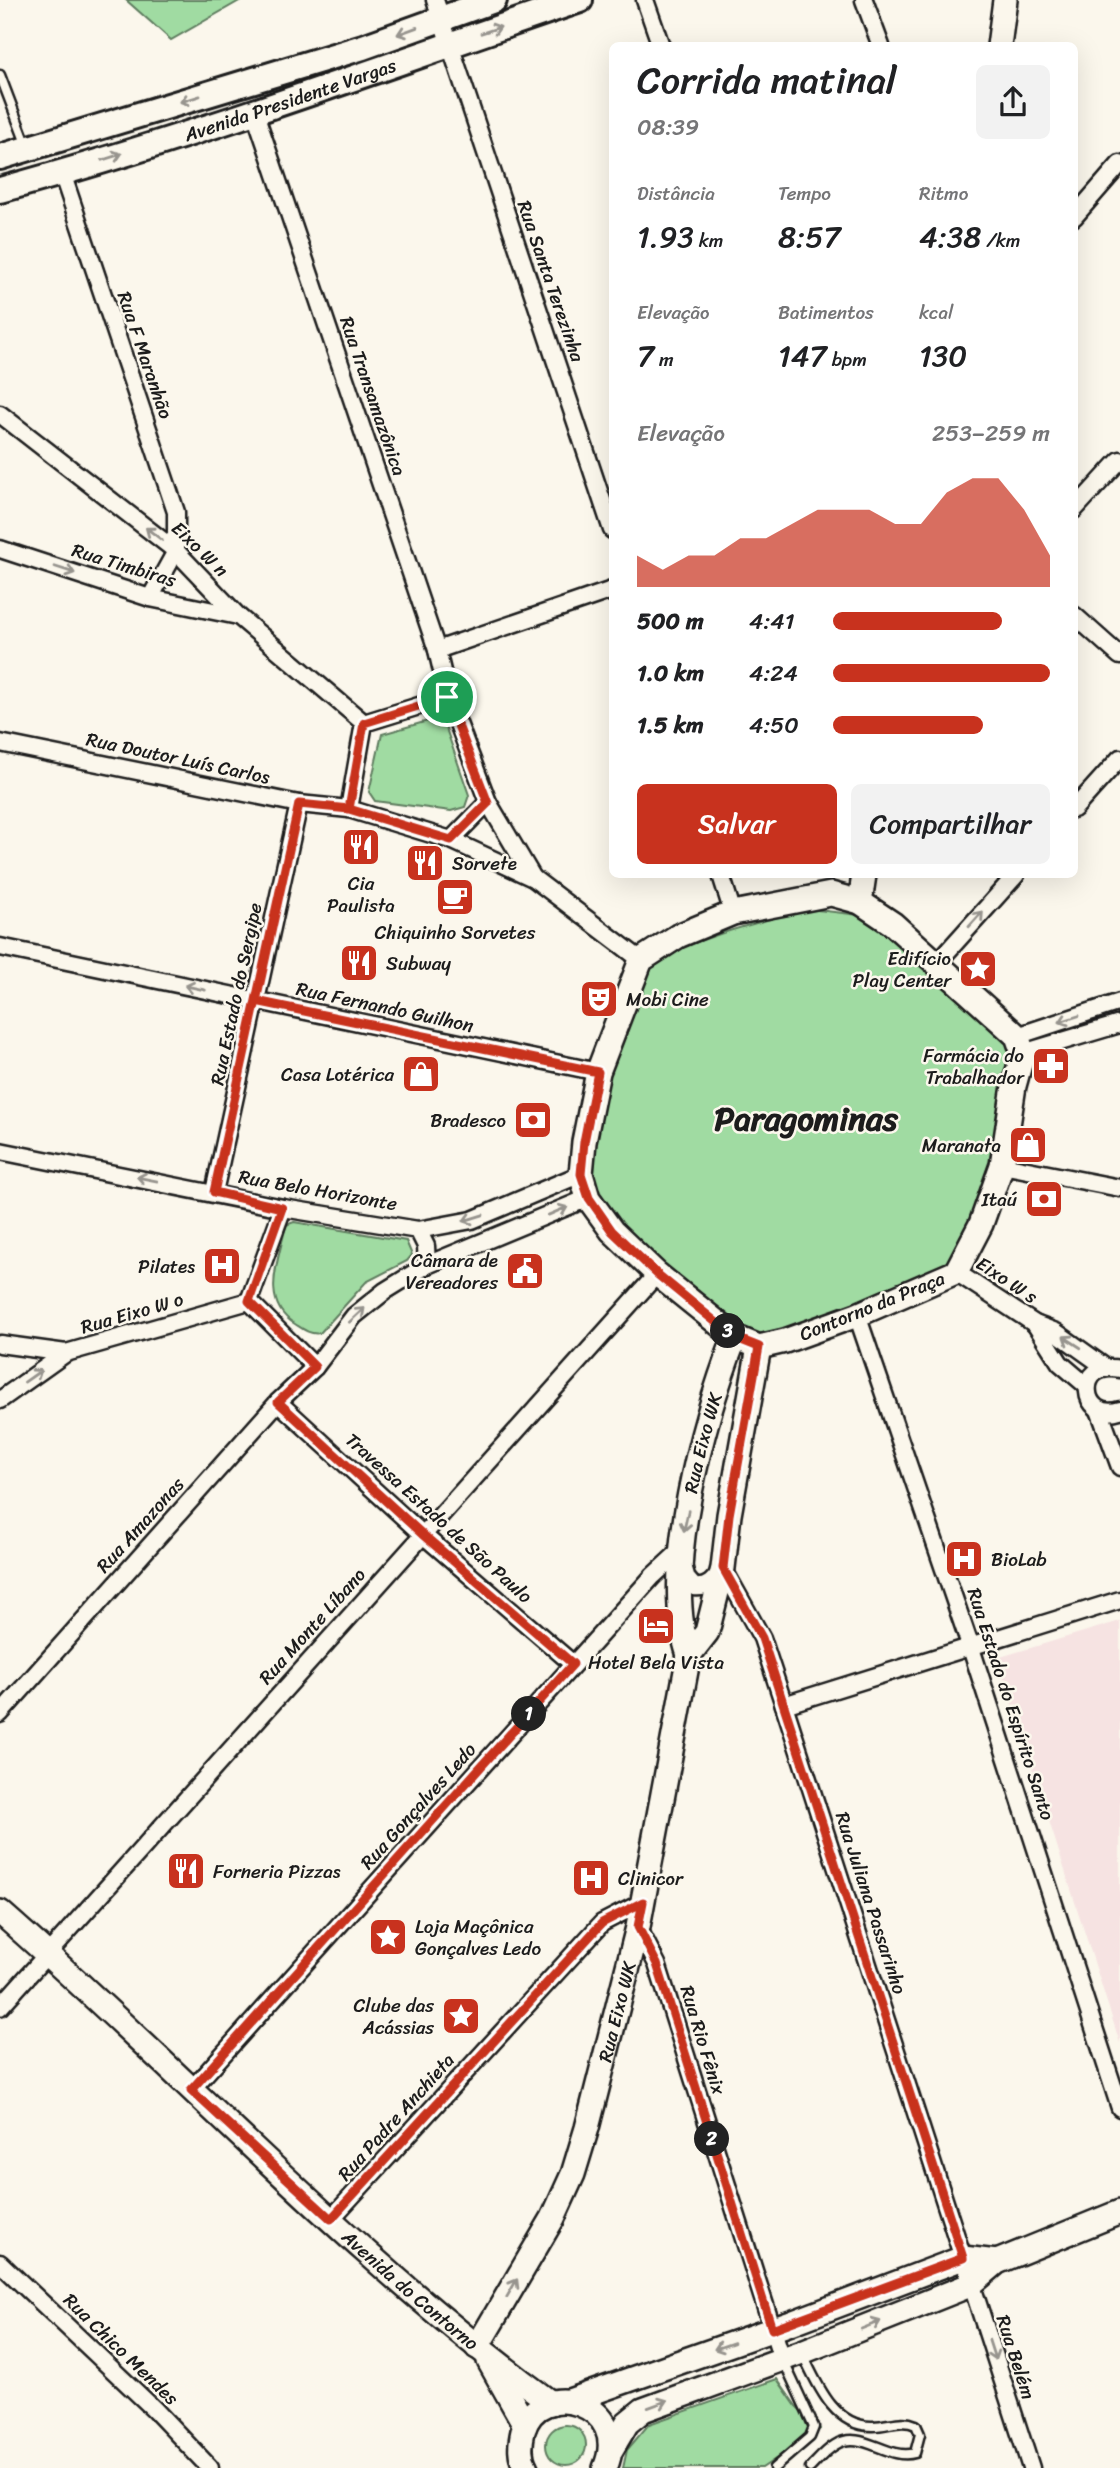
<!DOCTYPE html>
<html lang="pt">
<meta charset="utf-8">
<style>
:root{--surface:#fff;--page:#f2f2f2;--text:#202124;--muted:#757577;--accent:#c8321e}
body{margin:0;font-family:Sriracha,sans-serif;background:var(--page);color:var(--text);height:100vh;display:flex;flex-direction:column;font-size:26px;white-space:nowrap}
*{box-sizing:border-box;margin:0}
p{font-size:23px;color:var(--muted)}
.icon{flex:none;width:38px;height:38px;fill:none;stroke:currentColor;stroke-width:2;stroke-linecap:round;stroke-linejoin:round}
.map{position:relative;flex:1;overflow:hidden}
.sheet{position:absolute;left:609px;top:42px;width:469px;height:836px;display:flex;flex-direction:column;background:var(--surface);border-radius:10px;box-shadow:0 7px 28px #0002}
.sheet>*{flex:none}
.pin{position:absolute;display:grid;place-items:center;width:60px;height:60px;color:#fff;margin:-30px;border:4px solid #fff;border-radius:50%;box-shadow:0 2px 7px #0007}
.km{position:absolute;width:35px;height:35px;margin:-18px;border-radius:50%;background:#222;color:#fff;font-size:19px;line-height:35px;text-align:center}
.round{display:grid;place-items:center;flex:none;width:74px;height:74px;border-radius:10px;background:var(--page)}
.summary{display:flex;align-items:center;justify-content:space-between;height:119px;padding:0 28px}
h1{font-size:38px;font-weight:600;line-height:52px}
.stats{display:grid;grid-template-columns:repeat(3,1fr);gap:10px;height:119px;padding:7px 28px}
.stats div{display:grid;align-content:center}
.stats b{font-size:30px;font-weight:600}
.stats small{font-size:19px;font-weight:400}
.stats p{font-size:19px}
.chart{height:196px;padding:14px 28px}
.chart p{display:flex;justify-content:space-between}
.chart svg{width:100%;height:126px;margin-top:7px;fill:var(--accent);opacity:.7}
.cta{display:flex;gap:14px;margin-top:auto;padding:14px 28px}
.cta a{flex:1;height:80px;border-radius:10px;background:var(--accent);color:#fff;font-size:28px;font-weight:600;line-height:80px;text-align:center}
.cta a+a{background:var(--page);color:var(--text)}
ul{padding:0 28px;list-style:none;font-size:23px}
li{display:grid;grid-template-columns:112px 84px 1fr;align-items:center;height:52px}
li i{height:18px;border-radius:9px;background:var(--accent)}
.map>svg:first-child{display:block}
.built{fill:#f6e3e2}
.green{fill:#a0dba2;stroke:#5e7c5f;stroke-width:2}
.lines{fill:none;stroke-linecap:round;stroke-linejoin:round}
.lane-casing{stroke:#1c1c1c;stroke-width:13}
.street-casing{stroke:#1c1c1c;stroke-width:21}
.secondary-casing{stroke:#1c1c1c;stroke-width:28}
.primary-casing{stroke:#1c1c1c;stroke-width:30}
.lane{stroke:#fbf7ec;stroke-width:8}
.street{stroke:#fbf7ec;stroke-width:16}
.secondary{stroke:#fbf7ec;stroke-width:23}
.primary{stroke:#fbf7ec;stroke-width:24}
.oneway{stroke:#97948e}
.route-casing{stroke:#fff;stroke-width:14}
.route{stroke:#c8321e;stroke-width:9}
.labels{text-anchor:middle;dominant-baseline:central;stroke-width:5;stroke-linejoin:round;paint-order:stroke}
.street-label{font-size:19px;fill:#1c1c1c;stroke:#fbf7ec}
.poi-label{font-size:19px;fill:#1c1c1c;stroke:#fbf7ec;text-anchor:end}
.town-label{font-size:33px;font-weight:bold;fill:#1c1c1c;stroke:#fbf7ec}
</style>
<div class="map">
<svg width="1120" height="2468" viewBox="0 0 1120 2468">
<rect width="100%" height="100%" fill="#fbf7ec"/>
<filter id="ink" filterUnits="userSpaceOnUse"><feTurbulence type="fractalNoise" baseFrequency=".0143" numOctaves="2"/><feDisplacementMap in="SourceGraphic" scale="14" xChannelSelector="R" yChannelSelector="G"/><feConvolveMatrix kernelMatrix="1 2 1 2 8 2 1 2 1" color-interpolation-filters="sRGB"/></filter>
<g filter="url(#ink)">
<polygon class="built" points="1120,1621 1120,2043 997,1658"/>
<g class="green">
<polygon points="126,0 241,0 171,40"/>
<polygon points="442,717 469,795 465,807 451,811 375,801 369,792 382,734"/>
<path d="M809,909L868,916L1019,1048L1000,1165L954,1271L749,1344L591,1197L586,1143L643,966C695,938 751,924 809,909Z"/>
<path d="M294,1222L406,1241L412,1255L407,1261L366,1282L320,1333C310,1335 303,1329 295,1324C259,1302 279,1260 286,1225Z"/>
<polygon points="777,2379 796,2406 820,2429 762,2468 623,2468 627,2450 649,2424"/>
<circle cx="566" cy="2445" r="20"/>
</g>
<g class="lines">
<defs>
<g id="lane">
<polyline points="0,75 27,146"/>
<path d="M803,2355C817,2384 834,2427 873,2426C889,2426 901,2418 916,2425L920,2434L915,2453C887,2461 862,2428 835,2445C825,2451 817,2461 810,2468"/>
<polyline points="774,2468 810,2437 814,2427 784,2362"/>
</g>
<g id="street">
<polyline points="435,0 612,530"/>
<polyline points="645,0 661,46"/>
<polyline points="864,0 881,46"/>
<polyline points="254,110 437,650 448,697"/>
<polyline points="62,173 176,512 176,551 150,598"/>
<polyline points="1074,217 1120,164"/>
<polyline points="0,414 176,551 238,616 364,723"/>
<polyline points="1074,510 1120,460"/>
<polyline points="0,549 150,598 238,616"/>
<polyline points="1074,615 1120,656"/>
<polyline points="437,650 612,590"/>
<polyline points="0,743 299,804 349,809"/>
<polyline points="488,802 533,878"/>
<polyline points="1074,809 1120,758"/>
<polyline points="451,840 488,802 448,697 364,723 349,809 451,840 533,878 641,960"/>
<polyline points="721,875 733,913"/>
<polyline points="0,947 598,1072"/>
<polyline points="937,963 1016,875"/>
<polyline points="1017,1036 1120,1002"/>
<polyline points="1023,1053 1120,1024"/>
<polyline points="0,1151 283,1208 418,1230 472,1220 581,1174"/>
<polyline points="1002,1165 1120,1188"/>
<polyline points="214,1192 299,804"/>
<polyline points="283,1208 249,1301 315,1367"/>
<polyline points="418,1230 426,1246 427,1265"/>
<polyline points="956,1272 1035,1324 1056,1332 1105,1367"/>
<polyline points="857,1315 970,1645 1120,2108"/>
<polyline points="1035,1324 1060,1363 1087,1386"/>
<polyline points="0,1344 66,1353"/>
<path d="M1120,1369C1074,1359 1080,1423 1120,1410"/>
<polyline points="0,1400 66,1353 249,1301"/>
<polyline points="278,1402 422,1534 573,1664"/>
<polyline points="1099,1410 1120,1467"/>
<polyline points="784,1705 1120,1600"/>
<polyline points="0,1714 278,1402 315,1367 354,1316 385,1291 427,1265 588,1198"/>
<polyline points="638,1927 657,1964 782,2359"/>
<polyline points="0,2007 657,1274"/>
<path d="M191,2090L653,1576L679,1552L687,1579L694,1587C709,1589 715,1579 723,1568L762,1638L784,1705L1031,2468"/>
<polyline points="331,2219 602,1923 643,1902"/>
<polyline points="0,2263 154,2409 210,2468"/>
</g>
<g id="secondary">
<polyline points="999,46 1005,0"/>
<polygon points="831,894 860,902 893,924 1017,1036 1023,1053 1014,1086 1002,1165 981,1224 956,1272 857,1315 785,1341 759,1347 735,1337 657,1274 612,1231 588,1198 581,1174 584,1142 598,1072 641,960 678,936 733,913"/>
<polyline points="860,902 864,875"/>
<path id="s1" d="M689,1655C660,1573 704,1417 735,1337"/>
<path id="s2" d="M0,1912C185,2074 352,2258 551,2403"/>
<path id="s3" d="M477,2347L553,2218L573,2174L587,2128L638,1927L689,1655L707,1632L723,1568L729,1515L759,1347"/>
<polyline points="489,2361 525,2425"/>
<polyline points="569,2401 791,2323 963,2258 997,2262"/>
<polyline points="611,2450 627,2423 643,2410 802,2352 970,2285 997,2262 1120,2212"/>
<path d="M526,2468C519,2456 520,2444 523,2431C539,2375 633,2404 605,2468"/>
</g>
<g id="primary">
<polyline points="0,157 363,47 494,0"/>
<path id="s4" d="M0,190C196,137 388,65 580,0"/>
</g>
</defs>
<use href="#lane" class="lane-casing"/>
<use href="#street" class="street-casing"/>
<use href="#secondary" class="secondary-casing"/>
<use href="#primary" class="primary-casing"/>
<use href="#lane" class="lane"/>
<use href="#street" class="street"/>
<use href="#secondary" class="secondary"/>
<use href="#primary" class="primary"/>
</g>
<defs><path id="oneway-shaft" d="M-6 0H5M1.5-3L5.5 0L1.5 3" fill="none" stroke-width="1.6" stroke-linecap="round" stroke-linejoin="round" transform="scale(1.75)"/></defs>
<g class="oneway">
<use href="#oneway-shaft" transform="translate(491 30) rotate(-18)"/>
<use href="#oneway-shaft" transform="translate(407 31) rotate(160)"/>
<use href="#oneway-shaft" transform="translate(190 99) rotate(163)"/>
<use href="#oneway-shaft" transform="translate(112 157) rotate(-18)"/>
<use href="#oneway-shaft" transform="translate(154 534) rotate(-142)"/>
<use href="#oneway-shaft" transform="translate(65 570) rotate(18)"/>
<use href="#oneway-shaft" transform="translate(976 919) rotate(-48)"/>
<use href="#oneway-shaft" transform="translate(195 988) rotate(-168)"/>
<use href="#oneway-shaft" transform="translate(1069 1019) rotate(162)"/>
<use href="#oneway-shaft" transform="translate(147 1179) rotate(-169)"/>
<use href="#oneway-shaft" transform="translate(558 1211) rotate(-23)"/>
<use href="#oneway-shaft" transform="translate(473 1218) rotate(163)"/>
<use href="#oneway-shaft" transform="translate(357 1315) rotate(-43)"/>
<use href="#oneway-shaft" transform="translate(1072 1342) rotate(-147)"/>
<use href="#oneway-shaft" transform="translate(33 1376) rotate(-35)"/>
<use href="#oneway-shaft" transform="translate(686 1521) rotate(102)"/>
<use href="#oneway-shaft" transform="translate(512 2288) rotate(-60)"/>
<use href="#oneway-shaft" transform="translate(871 2325) rotate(-22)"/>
<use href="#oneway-shaft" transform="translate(724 2346) rotate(161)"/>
<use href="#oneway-shaft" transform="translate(992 2350) rotate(72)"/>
<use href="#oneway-shaft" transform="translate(658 2404) rotate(-20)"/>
</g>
</g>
<g class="lines" filter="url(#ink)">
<defs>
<polyline id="route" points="447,697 364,723 349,809 299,804 214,1192 282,1208 249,1301 315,1367 278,1402 422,1534 573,1664 191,2090 331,2219 602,1923 643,1902 638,1927 657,1964 772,2329 963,2258 762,1638 723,1568 729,1515 759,1347 734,1337 657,1274 612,1231 589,1198 581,1174 584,1142 598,1072 256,1001 299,804 349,809 451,840 488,803 447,697"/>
</defs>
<use href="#route" class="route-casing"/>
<use href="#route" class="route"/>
</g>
<defs>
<symbol id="restaurant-square" viewBox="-11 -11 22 22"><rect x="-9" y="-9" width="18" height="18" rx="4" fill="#c8321e" stroke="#fbf7ec"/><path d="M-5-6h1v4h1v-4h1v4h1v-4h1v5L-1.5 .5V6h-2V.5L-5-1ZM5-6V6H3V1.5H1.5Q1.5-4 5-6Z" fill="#fff"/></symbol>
<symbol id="cafe-square" viewBox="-11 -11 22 22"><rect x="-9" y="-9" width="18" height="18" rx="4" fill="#c8321e" stroke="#fbf7ec"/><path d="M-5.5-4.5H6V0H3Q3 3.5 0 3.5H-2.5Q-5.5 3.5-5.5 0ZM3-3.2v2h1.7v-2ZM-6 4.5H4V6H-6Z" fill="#fff"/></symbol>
<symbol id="sight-square" viewBox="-11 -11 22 22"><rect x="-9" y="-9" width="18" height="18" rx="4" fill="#c8321e" stroke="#fbf7ec"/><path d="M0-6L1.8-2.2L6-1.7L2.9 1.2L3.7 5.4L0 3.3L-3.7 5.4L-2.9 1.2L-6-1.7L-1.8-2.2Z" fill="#fff"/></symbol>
<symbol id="theatre-square" viewBox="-11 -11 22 22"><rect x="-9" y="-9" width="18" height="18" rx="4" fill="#c8321e" stroke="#fbf7ec"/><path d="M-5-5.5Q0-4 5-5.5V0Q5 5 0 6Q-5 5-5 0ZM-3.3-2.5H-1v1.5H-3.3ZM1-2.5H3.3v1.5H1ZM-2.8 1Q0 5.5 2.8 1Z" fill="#fff"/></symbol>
<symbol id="pharmacy-square" viewBox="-11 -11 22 22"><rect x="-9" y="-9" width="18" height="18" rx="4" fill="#c8321e" stroke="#fbf7ec"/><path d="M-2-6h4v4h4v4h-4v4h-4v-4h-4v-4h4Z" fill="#fff"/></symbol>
<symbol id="shop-square" viewBox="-11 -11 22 22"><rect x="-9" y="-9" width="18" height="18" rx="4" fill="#c8321e" stroke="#fbf7ec"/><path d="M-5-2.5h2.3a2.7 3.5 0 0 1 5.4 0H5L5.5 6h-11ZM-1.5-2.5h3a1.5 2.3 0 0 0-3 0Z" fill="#fff"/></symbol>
<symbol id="bank-square" viewBox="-11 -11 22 22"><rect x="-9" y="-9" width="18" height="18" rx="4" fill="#c8321e" stroke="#fbf7ec"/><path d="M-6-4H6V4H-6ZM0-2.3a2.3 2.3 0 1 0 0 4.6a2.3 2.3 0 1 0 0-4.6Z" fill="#fff"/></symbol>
<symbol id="hospital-square" viewBox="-11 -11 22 22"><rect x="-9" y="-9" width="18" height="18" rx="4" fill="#c8321e" stroke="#fbf7ec"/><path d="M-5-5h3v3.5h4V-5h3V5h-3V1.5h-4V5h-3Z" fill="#fff"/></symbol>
<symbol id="civic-square" viewBox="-11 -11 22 22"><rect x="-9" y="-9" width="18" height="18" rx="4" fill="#c8321e" stroke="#fbf7ec"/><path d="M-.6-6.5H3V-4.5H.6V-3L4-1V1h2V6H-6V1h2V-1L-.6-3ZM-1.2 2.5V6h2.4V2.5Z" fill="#fff"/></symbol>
<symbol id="hotel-square" viewBox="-11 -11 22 22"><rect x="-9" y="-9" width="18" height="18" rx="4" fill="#c8321e" stroke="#fbf7ec"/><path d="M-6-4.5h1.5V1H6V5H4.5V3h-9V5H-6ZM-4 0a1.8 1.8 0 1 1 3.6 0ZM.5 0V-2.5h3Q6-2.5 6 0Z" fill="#fff"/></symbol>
</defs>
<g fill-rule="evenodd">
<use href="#restaurant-square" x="339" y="825" width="44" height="44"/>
<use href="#restaurant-square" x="403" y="841" width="44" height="44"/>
<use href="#cafe-square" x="433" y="875" width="44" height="44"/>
<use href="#restaurant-square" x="337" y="941" width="44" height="44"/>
<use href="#sight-square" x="956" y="947" width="44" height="44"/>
<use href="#theatre-square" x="577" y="977" width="44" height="44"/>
<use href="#pharmacy-square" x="1029" y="1044" width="44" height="44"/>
<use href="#shop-square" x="399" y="1052" width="44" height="44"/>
<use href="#bank-square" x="511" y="1098" width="44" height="44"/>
<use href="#shop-square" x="1006" y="1123" width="44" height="44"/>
<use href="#bank-square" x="1022" y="1177" width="44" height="44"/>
<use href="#hospital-square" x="200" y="1244" width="44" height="44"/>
<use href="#civic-square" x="503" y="1249" width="44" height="44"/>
<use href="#hospital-square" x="942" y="1537" width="44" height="44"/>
<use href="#hotel-square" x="634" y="1604" width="44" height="44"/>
<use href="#restaurant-square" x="164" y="1849" width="44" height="44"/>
<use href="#hospital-square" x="569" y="1856" width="44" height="44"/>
<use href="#sight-square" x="366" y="1915" width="44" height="44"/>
<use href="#sight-square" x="439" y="1994" width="44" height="44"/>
</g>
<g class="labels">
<g class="street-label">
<text stroke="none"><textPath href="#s4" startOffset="304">Avenida Presidente Vargas</textPath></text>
<text transform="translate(551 281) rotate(71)">Rua Santa Terezinha</text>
<text transform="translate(145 355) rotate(71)">Rua F Maranhão</text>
<text transform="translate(373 396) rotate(71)">Rua Transamazônica</text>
<text transform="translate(200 549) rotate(44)">Eixo W n</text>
<text transform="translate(124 565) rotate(17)">Rua Timbiras</text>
<text transform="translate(178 758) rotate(12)">Rua Doutor Luís Carlos</text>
<text transform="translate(236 994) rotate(-78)">Rua Estado do Sergipe</text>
<text transform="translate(385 1007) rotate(12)">Rua Fernando Guilhon</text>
<text transform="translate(318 1190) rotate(10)">Rua Belo Horizonte</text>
<text transform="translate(1007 1280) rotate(33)">Eixo W s</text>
<text transform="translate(872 1306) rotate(-22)">Contorno da Praça</text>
<text transform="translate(132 1313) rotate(-16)">Rua Eixo W o</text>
<text stroke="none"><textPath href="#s1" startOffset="215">Rua Eixo WK</textPath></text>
<text transform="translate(439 1518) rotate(42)">Travessa Estado de São Paulo</text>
<text transform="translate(140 1525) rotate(-48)">Rua Amazonas</text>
<text transform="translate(312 1626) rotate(-48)">Rua Monte Líbano</text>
<text transform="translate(1011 1704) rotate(72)">Rua Estado do Espírito Santo</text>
<text transform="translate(418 1806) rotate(-48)">Rua Gonçalves Ledo</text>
<text transform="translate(871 1903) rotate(72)">Rua Juliana Passarinho</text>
<text stroke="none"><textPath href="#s3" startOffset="366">Rua Eixo WK</textPath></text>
<text transform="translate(703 2040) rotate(73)">Rua Rio Fênix</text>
<text transform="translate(396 2117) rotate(-48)">Rua Padre Anchieta</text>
<text stroke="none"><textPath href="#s2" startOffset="558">Avenida do Contorno</textPath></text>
<text transform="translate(121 2349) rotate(44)">Rua Chico Mendes</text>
<text transform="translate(1016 2357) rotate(72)">Rua Belém</text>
</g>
<g class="poi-label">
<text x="452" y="863" text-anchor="start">Sorvete</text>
<text x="361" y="883" text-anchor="middle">Cia<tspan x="361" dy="22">Paulista</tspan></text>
<text x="455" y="932" text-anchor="middle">Chiquinho Sorvetes</text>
<text x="951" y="958">Edifício<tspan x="951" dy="22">Play Center</tspan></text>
<text x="386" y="963" text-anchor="start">Subway</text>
<text x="626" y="999" text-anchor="start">Mobi Cine</text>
<text x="1024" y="1055">Farmácia do<tspan x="1024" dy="22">Trabalhador</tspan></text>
<text x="394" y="1074">Casa Lotérica</text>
<text x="506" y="1120">Bradesco</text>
<text x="1001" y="1145">Maranata</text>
<text x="1017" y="1199">Itaú</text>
<text x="498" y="1260">Câmara de<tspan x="498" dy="22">Vereadores</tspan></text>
<text x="195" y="1266">Pilates</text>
<text x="991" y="1559" text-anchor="start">BioLab</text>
<text x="656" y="1662" text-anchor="middle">Hotel Bela Vista</text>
<text x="213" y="1871" text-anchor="start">Forneria Pizzas</text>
<text x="618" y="1878" text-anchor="start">Clinicor</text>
<text x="415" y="1926" text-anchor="start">Loja Maçônica<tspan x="415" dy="22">Gonçalves Ledo</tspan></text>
<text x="434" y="2005">Clube das<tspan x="434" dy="22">Acássias</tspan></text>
</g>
<g class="town-label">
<text x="806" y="1119">Paragominas</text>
</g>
</g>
</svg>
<div class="pin" style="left:447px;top:697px;background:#1e9e55"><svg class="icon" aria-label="arrive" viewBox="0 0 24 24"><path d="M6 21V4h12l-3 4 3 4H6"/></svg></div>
<b class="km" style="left:529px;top:1714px">1</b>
<b class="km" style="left:712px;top:2139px">2</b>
<b class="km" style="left:728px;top:1331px">3</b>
<section class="sheet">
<div class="summary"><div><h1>Corrida matinal</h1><p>08:39</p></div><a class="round"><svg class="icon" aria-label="share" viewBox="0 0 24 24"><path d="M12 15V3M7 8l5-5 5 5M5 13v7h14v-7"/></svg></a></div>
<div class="stats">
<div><p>Distância</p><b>1.93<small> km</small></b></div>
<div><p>Tempo</p><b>8:57</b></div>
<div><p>Ritmo</p><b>4:38<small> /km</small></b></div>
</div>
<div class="stats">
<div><p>Elevação</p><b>7<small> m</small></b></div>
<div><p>Batimentos</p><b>147<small> bpm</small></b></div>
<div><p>kcal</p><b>130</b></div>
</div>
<div class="chart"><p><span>Elevação</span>253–259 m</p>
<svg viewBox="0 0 160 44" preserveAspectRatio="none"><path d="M0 44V33L10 38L20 33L30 33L40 27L50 27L60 22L70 17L80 17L90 17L100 22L110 22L120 11L130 6L140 6L150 17L160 33V44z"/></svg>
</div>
<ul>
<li><b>500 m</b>4:41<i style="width:78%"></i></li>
<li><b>1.0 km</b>4:24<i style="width:100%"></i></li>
<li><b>1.5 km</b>4:50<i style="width:69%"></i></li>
</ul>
<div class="cta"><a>Salvar</a><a>Compartilhar</a></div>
</section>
</div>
